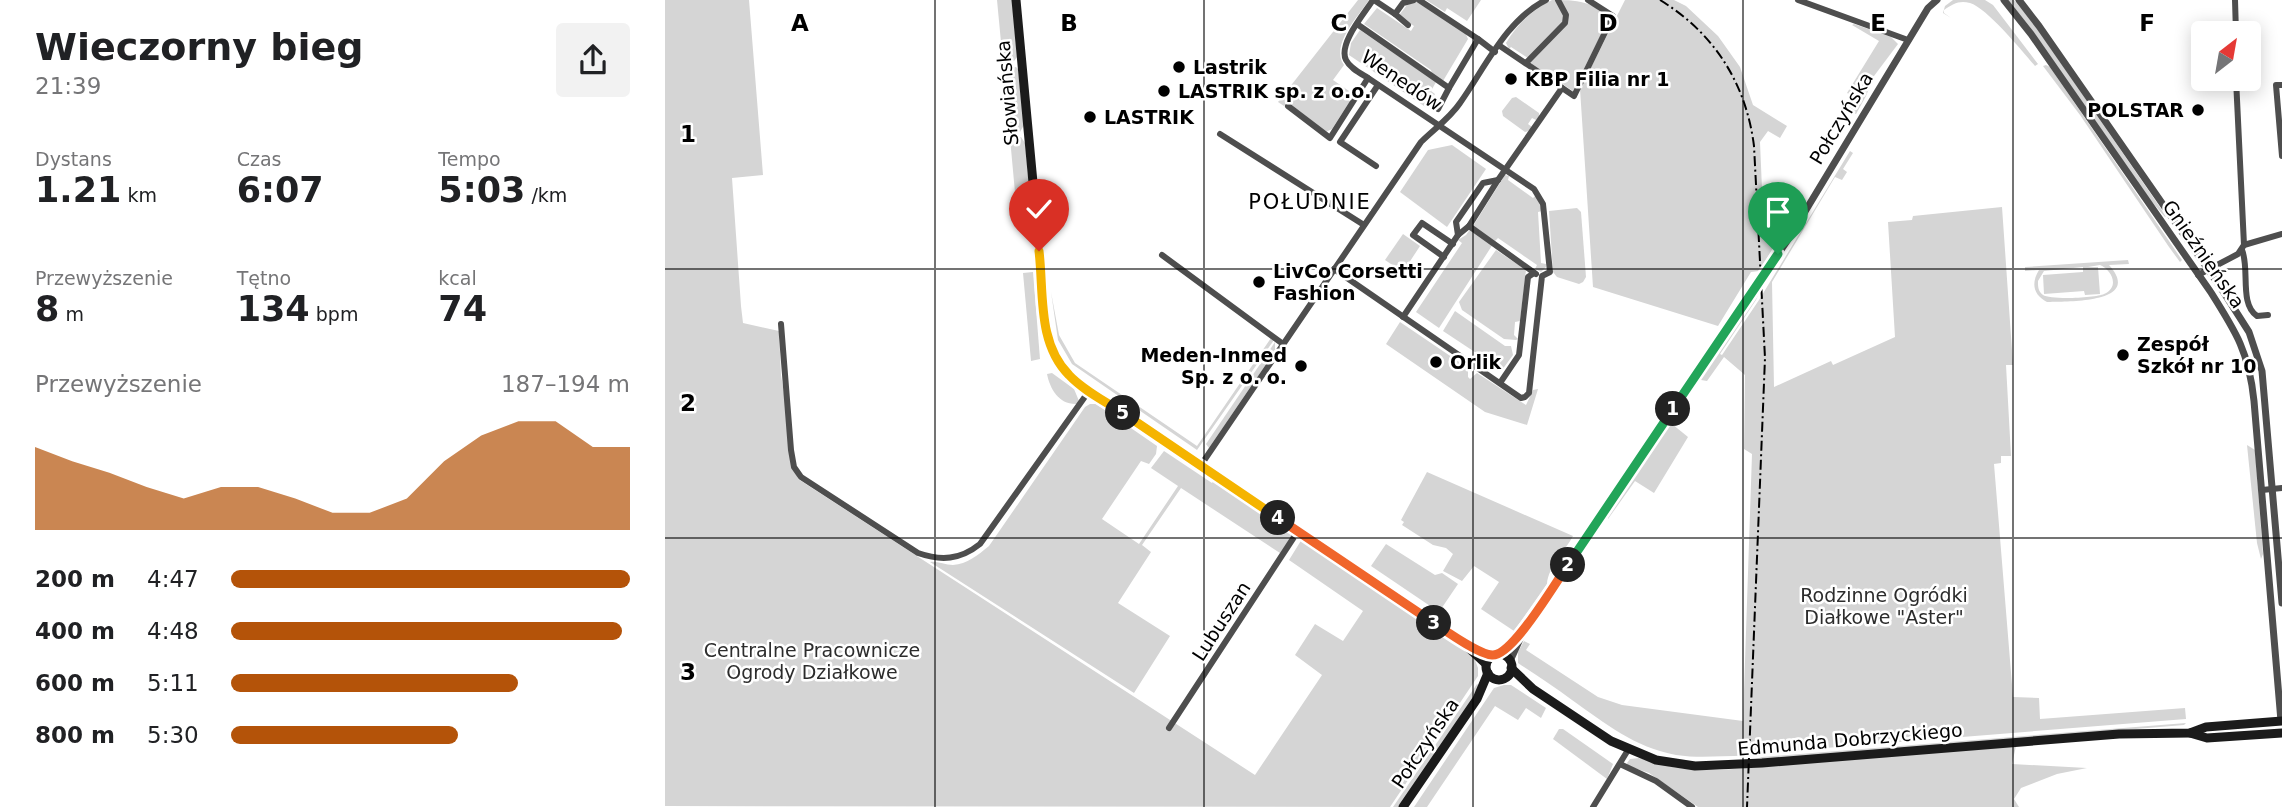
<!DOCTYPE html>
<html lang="pl">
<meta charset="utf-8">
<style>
:root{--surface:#fff;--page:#f2f2f2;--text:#202124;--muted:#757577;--accent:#b45309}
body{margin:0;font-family:"DejaVu Sans",sans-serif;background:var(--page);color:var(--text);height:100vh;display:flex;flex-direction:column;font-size:26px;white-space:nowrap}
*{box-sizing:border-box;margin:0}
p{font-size:23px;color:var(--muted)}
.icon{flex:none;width:38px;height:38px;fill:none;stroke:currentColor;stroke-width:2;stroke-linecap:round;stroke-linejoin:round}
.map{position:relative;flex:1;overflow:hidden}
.sheet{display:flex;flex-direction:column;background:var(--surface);width:665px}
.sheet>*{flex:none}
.needle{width:46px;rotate:31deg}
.controls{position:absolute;left:1526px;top:21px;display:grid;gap:14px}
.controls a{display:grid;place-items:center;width:70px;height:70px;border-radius:7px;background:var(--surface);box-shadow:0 4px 18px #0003;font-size:35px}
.pin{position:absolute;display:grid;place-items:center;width:60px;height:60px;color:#fff;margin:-72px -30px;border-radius:50% 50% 50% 0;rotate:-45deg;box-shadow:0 0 7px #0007}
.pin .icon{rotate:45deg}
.km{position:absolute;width:35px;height:35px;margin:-18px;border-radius:50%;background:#222;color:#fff;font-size:19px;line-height:35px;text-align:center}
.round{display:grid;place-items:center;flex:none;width:74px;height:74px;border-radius:7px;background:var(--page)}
.headline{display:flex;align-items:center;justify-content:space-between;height:119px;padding:0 35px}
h1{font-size:38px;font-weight:600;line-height:52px}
.metrics{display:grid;grid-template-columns:repeat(3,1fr);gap:10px;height:119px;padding:7px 35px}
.metrics div{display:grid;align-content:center}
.metrics b{font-size:35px;font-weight:600}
.metrics small{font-size:19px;font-weight:400}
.metrics p{font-size:19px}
.chart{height:196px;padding:14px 35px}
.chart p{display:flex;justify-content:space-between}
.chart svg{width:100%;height:126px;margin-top:7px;fill:var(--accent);opacity:.7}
ul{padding:0 35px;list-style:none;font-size:23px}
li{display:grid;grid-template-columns:112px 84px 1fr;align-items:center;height:52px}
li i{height:18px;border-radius:9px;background:var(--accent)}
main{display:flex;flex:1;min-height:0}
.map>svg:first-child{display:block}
.green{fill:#d5d5d5;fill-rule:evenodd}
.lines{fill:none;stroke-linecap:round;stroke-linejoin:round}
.minor{stroke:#4e4e4e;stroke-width:6}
.tertiary{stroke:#4e4e4e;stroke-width:7}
.secondary{stroke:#1b1b1b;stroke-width:9}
.rail{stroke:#000;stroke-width:2;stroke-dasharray:10 3.5 2 3.5;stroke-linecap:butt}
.split-1-casing{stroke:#fff;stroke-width:14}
.split-2-casing{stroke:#fff;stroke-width:14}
.split-3-casing{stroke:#fff;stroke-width:14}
.split-4-casing{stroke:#fff;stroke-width:14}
.split-5-casing{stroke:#fff;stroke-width:14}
.split-6-casing{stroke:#fff;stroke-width:14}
.split-1{stroke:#22a559;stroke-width:9}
.split-2{stroke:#22a559;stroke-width:9}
.split-3{stroke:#f0652b;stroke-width:9}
.split-4{stroke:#f0652b;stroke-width:9}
.split-5{stroke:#f5b400;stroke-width:9}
.split-6{stroke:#f5b400;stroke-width:9}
.grid{fill:none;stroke:#000;stroke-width:2;stroke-opacity:0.55}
.poi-dot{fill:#000;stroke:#fff;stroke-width:2.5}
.labels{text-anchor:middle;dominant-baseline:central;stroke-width:5;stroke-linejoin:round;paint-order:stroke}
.poi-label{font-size:19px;font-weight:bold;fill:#000;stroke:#fff;text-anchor:start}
.street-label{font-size:19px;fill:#000;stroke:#fff}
.park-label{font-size:19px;fill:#2c2c2c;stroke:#fff}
.neighbourhood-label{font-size:21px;letter-spacing:2px;fill:#000;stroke:#fff}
.grid-label{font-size:23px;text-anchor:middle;font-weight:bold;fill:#000;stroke:#fff;stroke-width:5;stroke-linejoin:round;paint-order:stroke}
</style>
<main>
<section class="sheet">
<div class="headline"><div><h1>Wieczorny bieg</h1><p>21:39</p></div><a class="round"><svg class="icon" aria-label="share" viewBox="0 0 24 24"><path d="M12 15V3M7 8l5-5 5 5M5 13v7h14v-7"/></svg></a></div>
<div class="metrics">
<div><p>Dystans</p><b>1.21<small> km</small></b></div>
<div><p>Czas</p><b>6:07</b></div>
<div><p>Tempo</p><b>5:03<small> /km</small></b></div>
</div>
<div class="metrics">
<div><p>Przewyższenie</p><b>8<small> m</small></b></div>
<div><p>Tętno</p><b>134<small> bpm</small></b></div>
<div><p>kcal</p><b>74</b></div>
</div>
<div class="chart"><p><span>Przewyższenie</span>187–194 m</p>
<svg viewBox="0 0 160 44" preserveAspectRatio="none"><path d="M0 44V15L10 20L20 24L30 29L40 33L50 29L60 29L70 33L80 38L90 38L100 33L110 20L120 11L130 6L140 6L150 15L160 15V44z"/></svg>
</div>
<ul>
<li><b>200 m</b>4:47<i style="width:100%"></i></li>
<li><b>400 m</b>4:48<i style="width:98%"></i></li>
<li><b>600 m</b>5:11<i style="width:72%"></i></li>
<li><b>800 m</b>5:30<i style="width:57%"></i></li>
</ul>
</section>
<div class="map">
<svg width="1617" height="807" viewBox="0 0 1617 807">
<rect width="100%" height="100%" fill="#fff"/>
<g class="green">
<polygon points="0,0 84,0 98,175 67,178 76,306 78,323 114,331 116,375 133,479 590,775 657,675 630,655 650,624 678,641 698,611 624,560 637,539 807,652 813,668 813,676 725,807 0,806"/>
<polygon points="332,0 347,0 352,57 349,61 338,63"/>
<path d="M693,0H704C693,17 665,45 679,65L668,80L684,91L680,97L685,101L667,129L661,132L623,102L619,106L613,102Z"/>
<polygon points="761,0 816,0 802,21 782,8 780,12"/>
<path d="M887,0C909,0 934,0 942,23L908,91L867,64L863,58L846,47L844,49L841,43C853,23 866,11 887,0Z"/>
<polygon points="960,0 1009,0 1021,6 1053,36 1075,67 1088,105 1122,126 1115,138 1103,131 1095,142 1098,213 1121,227 1094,271 1086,272 1053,326 928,287 915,89"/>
<path d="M1288,0H1320L1328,5L1373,64L1370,66C1358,52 1322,8 1305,3C1294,0 1288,4 1279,10V13L1286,18L1278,13L1280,6Z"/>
<polygon points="1343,0 1349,0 1369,24 1501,216 1500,217 1486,201 1365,27"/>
<polygon points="750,1 800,32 803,39 778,81 767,74 766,70 699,24 712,8 746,31 749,26 735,17 735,14 742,5"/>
<polygon points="1189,24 1226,37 1233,44 1209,76 1201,96 1191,114 1181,108 1188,96 1182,93 1214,41 1187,25"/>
<polygon points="695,30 771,82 766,91 770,94 762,108 684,55 686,43"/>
<polygon points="1381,65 1385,67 1517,260 1515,262 1504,247 1415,115 1378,66"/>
<polygon points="351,67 353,69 359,125 355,132 344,133 339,69"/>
<polygon points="851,97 874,113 874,117 871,120 867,118 863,124 867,127 864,131 860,132 838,116 837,111 847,98"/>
<polygon points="356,137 360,143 366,208 364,213 352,214 345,138"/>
<polygon points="787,145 821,169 782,227 735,192 763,150"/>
<path d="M1185,151L1188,153L1178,169L1182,172L1177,180L1170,177L1107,282L1109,387L1166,361L1168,365L1230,337L1223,222L1247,220L1248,216L1337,207L1348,365H1341L1346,456H1336V463L1329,464L1348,697L1374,698L1375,719L1520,708L1521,719L1096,753L1087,756C1062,755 1037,759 1011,755C969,747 941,724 907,700C890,687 871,675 853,663V652L859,641L865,644L861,650L933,697L957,705L1078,721L1087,454L1079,449L1080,375L1059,357L1042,381L1036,380V375L1099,282L1091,300L1055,354L1057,355L1094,300Z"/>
<polygon points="840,175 844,176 843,180 868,198 871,195 877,211 873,212 876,263 881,264 881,267 876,272 870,269 872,265 833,238 830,241 808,226"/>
<polygon points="912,208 916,212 921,277 918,282 914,284 892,277 888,272 884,211"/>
<polygon points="806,228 828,244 774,328 751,312 797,243 793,240 801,235"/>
<polygon points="738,234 755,246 738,272 720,260"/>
<polygon points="831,250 861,270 855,321 850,322 849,335 853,339 851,340 839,339 797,310 794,302"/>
<path d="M1463,260L1464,264L1444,265C1479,304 1401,301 1382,302C1368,295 1366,283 1374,270L1360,271V267ZM1435,265C1447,270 1455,287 1439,294C1431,298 1385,300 1378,295C1373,291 1373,287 1373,281L1379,271L1418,267V272L1378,275L1379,294L1419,291L1420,295L1435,294L1433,267H1423Z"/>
<polygon points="368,272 375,359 366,361 358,273"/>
<polygon points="386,292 394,335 410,363 532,446 606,338 609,340 532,450 407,364 393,340"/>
<polygon points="790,311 840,346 846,346 848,355 837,370 778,331"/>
<polygon points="735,322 803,368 803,377 805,379 812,373 861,405 868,390 873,389 862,425 820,412 721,344"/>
<polygon points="610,342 610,351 544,448 541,444"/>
<path d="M387,373L409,389L414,401L412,404C394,405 385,389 382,374Z"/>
<path d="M425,404H431L492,446L491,454L484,464L476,461L437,519L474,544L513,486L486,468L499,451L547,483L550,479L629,533L615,553L516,488L477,545L486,552L453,603L505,636L469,693L265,562C272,561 280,565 288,565C302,564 313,555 324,546L420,407Z"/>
<polygon points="1007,424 1023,437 989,493 970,481 943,519 943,512 1002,425"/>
<polygon points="1582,445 1590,450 1598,554 1596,559 1592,543"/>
<path d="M762,472L908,536C900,551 883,567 882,584L849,631L816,609L834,582L809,566L797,581L778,571L788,554L781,548L768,545L737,525L739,522L736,520Z"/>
<polygon points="721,544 770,575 777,573 793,584 774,612 706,566"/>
<polygon points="812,684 815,686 811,694 735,807 728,807"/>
<polygon points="839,685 846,685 881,708 876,718 861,708 853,720 830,706 762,807 749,807 829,688"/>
<polygon points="1521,723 1519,725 1085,761 1097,757"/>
<polygon points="894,729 898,729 948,764 942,779 888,739"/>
<polygon points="1351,746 1347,764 1422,768 1392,774 1356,788 1349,799 1354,807 1033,807 984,773 963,766 962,763 965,759 974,758 1007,767 1030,770 1056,770"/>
</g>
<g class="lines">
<g class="minor">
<polyline points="709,0 730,14 738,3 749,0"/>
<polyline points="754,0 813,39"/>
<polyline points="1133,0 1243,40"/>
<polyline points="1570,0 1571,33"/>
<polyline points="730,14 743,25"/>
<polyline points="692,24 784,88 773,109"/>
<polyline points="835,46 909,96 948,16 923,0"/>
<polyline points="861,63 900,23 901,15 893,0"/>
<polyline points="1571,79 1579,245"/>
<polyline points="1617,85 1611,85 1617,156"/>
<polyline points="784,88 813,39 830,52"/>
<polyline points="623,106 665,138 703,78"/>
<polyline points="555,134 699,225"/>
<polyline points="711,166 675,142 713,85"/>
<polyline points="804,226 871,274"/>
<polyline points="793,235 791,222 818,183 833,180"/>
<path d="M1577,250C1585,269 1574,304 1592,316L1603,315"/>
<polyline points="497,255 618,344"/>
<polyline points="779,257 748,235 757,223 788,244"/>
<path d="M669,269L856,398L860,397L864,393L877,276L885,272L878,204L869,189L703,78C695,73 685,68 681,60C673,44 699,14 708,0"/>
<polyline points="1533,275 1573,254 1579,245 1617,234"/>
<polyline points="738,317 793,235 804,226 833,180 897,88"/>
<path d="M116,324L126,450L129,467L136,477L253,553C276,561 295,560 315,544L424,391"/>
<polyline points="835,383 854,355 863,277 869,273"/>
<path d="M536,465L756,142C769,129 785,118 795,103C820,68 841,20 881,0"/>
<polyline points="1597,490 1617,488"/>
<polyline points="504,728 633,531"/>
<polyline points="955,764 991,781 1027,807"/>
<polyline points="928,807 963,750"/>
</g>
<g class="tertiary">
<path d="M1339,0L1366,34L1545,291C1571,332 1584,352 1589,401L1616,721"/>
<polyline points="1354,0 1374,26 1556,288 1584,332 1597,371 1617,603"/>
<polyline points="836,654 859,629 1124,238 1263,8 1272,0"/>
<polyline points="845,661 855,639"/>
</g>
<g class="secondary">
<path d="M351,0L382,333C386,359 404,376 424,391L795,640L821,664"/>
<circle cx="834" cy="667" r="13"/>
<polyline points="846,668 868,689 946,741 991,760 1030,766 1097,763 1454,734 1525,733 1541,727 1617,721"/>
<polyline points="1525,733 1542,738 1617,733"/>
<polyline points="738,807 812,699 823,673"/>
</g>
<path class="rail" d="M995,0C1049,33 1081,83 1089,146L1100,358L1082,807"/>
</g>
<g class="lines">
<defs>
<polyline id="split-1" points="1008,409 1113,254"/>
<polyline id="split-2" points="903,565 1008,409"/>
<path id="split-3" d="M769,623C781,631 813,654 827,655C847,657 890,583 903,565"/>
<polyline id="split-4" points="613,518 769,623"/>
<polyline id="split-5" points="458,413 613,518"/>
<path id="split-6" d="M374,251C379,292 372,343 404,375C419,391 440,401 458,413"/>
</defs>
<use href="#split-1" class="split-1-casing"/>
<use href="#split-2" class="split-2-casing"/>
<use href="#split-3" class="split-3-casing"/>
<use href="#split-4" class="split-4-casing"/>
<use href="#split-5" class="split-5-casing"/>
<use href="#split-6" class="split-6-casing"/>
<use href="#split-1" class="split-1"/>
<use href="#split-2" class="split-2"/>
<use href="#split-3" class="split-3"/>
<use href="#split-4" class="split-4"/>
<use href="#split-5" class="split-5"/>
<use href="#split-6" class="split-6"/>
</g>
<path class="grid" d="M270,0V807M539,0V807M808,0V807M1078,0V807M1348,0V807M0,269H1617M0,538H1617"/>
<g class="poi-dot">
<circle cx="514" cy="67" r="7"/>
<circle cx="846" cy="79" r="7"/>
<circle cx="499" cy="91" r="7"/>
<circle cx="1533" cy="110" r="7"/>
<circle cx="425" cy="117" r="7"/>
<circle cx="594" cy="282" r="7"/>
<circle cx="1458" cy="355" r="7"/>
<circle cx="771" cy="362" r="7"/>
<circle cx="636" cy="366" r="7"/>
</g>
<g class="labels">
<g class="poi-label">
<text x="528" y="67">Lastrik</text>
<text x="860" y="79">KBP Filia nr 1</text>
<text x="513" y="91">LASTRIK sp. z o.o.</text>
<text x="1519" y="110" text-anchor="end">POLSTAR</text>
<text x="439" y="117">LASTRIK</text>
<text x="608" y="271">LivCo Corsetti<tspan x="608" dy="22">Fashion</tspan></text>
<text x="1472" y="344">Zespół<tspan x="1472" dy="22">Szkół nr 10</tspan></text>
<text x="622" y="355" text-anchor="end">Meden-Inmed<tspan x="622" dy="22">Sp. z o. o.</tspan></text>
<text x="785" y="362">Orlik</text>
</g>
<g class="street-label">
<text transform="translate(737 80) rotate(34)">Wenedów</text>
<text transform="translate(342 93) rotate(-95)">Słowiańska</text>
<text transform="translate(1176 118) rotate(-59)">Połczyńska</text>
<text transform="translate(1539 254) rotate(55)">Gnieźnieńska</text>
<text transform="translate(556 621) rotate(-57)">Lubuszan</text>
<text transform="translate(1185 739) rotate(-5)">Edmunda Dobrzyckiego</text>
<text transform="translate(760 743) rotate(-56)">Połczyńska</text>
</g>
<g class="park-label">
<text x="1219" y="595">Rodzinne Ogródki<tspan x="1219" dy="22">Diałkowe "Aster"</tspan></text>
<text x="147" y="650">Centralne Pracownicze<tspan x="147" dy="22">Ogrody Działkowe</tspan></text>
</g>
<g class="neighbourhood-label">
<text x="645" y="202">POŁUDNIE</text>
</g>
</g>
<g class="grid-label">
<text x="135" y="31">A</text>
<text x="404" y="31">B</text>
<text x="674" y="31">C</text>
<text x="943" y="31">D</text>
<text x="1213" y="31">E</text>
<text x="1482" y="31">F</text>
<text x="23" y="142">1</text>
<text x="23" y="411">2</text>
<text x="23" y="680">3</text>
</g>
</svg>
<div class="controls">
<a><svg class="needle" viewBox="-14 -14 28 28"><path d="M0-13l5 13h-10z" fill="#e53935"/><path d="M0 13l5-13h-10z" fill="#757577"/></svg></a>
</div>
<div class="pin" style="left:1113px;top:254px;background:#1e9e55"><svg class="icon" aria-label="arrive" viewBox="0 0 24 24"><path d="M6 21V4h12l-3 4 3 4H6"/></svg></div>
<div class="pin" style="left:374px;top:251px;background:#d93025"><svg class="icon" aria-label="check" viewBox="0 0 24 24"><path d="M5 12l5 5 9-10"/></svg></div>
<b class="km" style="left:1008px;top:409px">1</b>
<b class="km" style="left:903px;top:565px">2</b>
<b class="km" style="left:769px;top:623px">3</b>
<b class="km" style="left:613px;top:518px">4</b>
<b class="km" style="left:458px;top:413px">5</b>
</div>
</main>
